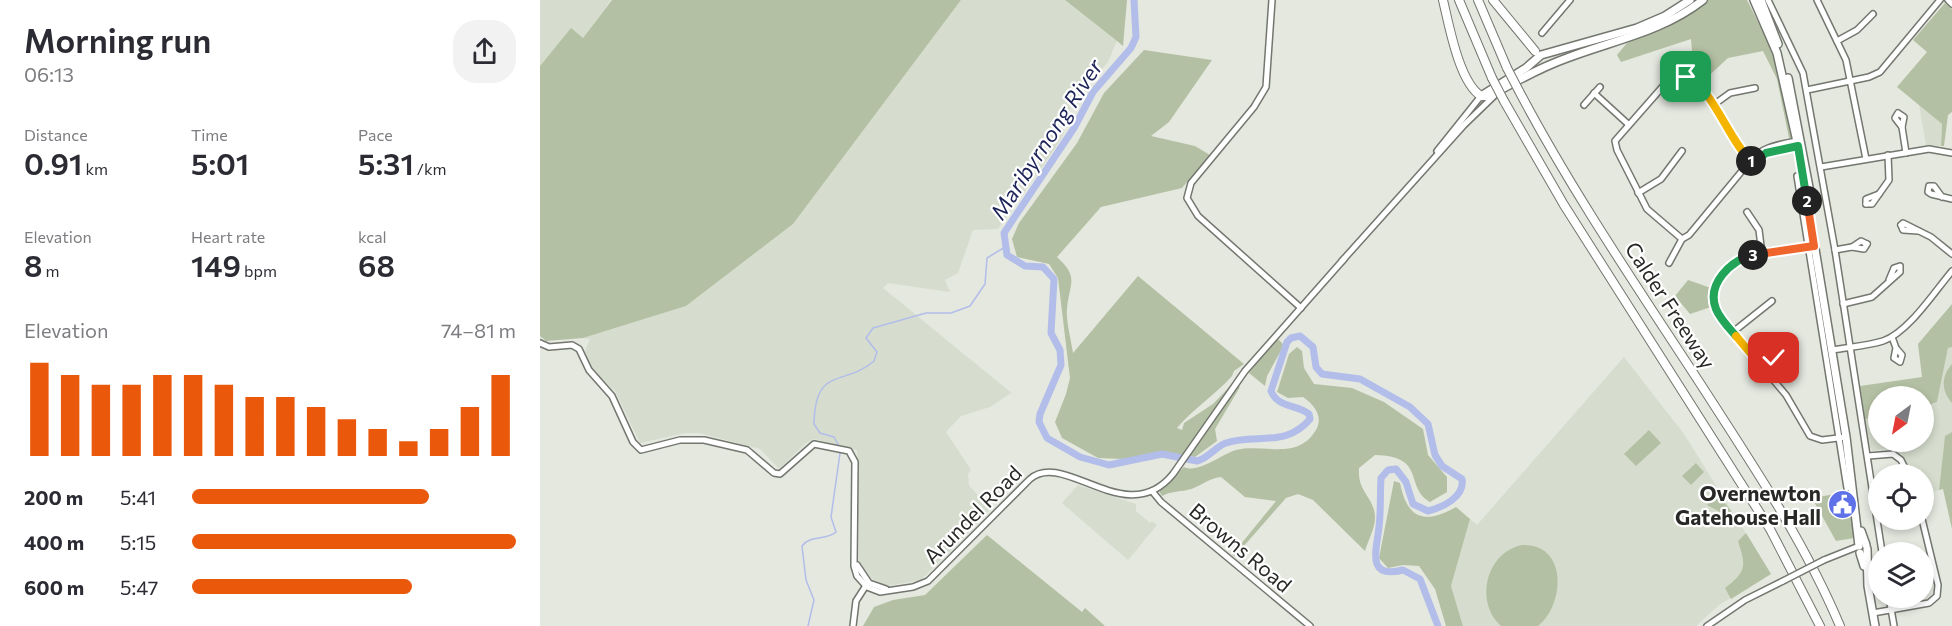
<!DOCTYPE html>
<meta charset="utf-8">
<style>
:root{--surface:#fff;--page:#f2f2f3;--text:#2b2b33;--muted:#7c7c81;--accent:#ea580c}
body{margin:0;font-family:Commissioner,sans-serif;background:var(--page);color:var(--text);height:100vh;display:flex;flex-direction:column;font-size:22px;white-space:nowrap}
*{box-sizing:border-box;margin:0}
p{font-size:20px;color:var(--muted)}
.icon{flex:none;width:33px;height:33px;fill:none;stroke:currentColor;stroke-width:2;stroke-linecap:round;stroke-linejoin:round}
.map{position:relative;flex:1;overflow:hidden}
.drawer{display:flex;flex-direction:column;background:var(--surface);width:540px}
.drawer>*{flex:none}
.needle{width:39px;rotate:212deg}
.buttons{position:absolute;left:1328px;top:386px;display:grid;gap:12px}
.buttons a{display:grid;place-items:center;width:66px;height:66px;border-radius:50%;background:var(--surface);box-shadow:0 3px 9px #0003;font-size:30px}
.pin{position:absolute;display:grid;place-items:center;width:51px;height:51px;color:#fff;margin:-26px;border-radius:12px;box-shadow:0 3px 9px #0006}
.km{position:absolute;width:30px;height:30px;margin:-15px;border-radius:50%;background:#222;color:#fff;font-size:16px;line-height:30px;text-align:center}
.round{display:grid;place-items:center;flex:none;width:63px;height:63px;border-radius:24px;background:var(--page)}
.summary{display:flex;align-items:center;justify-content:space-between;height:102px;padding:0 24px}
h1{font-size:33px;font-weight:600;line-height:45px}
.metrics{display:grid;grid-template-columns:repeat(3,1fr);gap:9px;height:102px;padding:6px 24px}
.metrics div{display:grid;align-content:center}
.metrics b{font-size:30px;font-weight:600}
.metrics small{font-size:16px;font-weight:400}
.metrics p{font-size:16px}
.chart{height:168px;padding:12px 24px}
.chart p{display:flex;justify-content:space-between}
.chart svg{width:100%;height:108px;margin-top:6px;stroke:var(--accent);stroke-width:6}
ul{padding:0 24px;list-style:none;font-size:20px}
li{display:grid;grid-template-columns:96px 72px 1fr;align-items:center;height:45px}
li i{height:15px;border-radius:8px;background:var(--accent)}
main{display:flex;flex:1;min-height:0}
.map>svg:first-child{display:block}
.built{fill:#d6ddce}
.green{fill:#b4c0a3}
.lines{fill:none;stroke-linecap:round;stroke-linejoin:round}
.stream{stroke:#b2bdea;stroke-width:1.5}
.river{stroke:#b2bdea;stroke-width:7}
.minor-casing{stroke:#73776f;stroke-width:8}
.major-casing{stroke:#73776f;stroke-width:10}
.highway-casing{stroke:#73776f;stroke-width:10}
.minor{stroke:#fff;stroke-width:5}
.major{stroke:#fff;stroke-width:7}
.highway{stroke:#fff;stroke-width:8}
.minor-bridge-casing{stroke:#73776f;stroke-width:8;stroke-linecap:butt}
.highway-bridge-casing{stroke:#73776f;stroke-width:10;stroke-linecap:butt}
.minor-bridge{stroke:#fff;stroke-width:5}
.highway-bridge{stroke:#fff;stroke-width:8}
.split-1-casing{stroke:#fff;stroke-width:12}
.split-2-casing{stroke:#fff;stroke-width:12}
.split-3-casing{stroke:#fff;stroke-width:12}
.split-4-casing{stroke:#fff;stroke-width:12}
.split-5-casing{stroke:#fff;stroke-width:12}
.split-1{stroke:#f5b400;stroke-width:8}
.split-2{stroke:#22a559;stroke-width:8}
.split-3{stroke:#f0652b;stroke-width:8}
.split-4{stroke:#22a559;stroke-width:8}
.split-5{stroke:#f5b400;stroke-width:8}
.labels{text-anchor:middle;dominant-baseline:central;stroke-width:4.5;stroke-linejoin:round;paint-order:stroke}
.street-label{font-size:21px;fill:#282926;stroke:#fff}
.poi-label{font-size:21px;font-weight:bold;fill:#282926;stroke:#fff;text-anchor:end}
.water-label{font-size:22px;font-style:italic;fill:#1c2358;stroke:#fff}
</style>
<main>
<section class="drawer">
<div class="summary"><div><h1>Morning run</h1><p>06:13</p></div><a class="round"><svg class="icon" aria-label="share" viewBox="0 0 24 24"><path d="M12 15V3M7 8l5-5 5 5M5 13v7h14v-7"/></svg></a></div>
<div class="metrics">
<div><p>Distance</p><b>0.91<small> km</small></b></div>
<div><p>Time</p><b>5:01</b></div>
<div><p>Pace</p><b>5:31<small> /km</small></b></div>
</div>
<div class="metrics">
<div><p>Elevation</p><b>8<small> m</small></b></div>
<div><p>Heart rate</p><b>149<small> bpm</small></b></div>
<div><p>kcal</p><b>68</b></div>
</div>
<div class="chart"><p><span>Elevation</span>74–81 m</p>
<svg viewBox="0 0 160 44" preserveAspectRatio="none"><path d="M5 44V6M15 44V11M25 44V15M35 44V15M45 44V11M55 44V11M65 44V15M75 44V20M85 44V20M95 44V24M105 44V29M115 44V33M125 44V38M135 44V33M145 44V24M155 44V11"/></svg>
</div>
<ul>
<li><b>200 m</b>5:41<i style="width:73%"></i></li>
<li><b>400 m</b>5:15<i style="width:100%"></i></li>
<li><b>600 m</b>5:47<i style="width:68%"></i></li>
</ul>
</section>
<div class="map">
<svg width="1412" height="626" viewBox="0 0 1412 626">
<rect width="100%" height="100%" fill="#e4e8df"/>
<g class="built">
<polygon points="0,0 71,0 43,38 31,29 0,66"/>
<polygon points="421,0 525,0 577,41 568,62 537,97 529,111 523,135 514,150 458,229 433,230 418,273 405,280 410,292 348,283 343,288 496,413 471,393 450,407 421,416 406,432 431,470 428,474 429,485 449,509 446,515 381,580 347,586 331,578 319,561 317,450 274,439 266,443 239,469 220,449 159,433 145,433 100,443 75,391 54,371 49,363 45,351 50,339 43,338 146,306 253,224"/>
<polygon points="1379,105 1402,124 1401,146 1386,145"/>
<polygon points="1412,347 1412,432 1405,437 1399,490 1383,494 1383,474 1372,474 1362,454 1349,448 1333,451 1330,448 1325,419 1338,417 1338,441 1383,441 1383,407 1397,402 1408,348"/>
<polygon points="1084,357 1144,434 1231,574 1179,605 1156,626 923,626 911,586 930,519 937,525"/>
<polygon points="538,485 596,504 596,511 610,523 612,521 617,525 588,560 522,503"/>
</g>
<g class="green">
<polygon points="72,0 421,0 253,224 146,306 43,338 6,341 0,336 0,66 31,28 43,38"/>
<polygon points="525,0 587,0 583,46 577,41"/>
<polygon points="1166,0 1207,0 1229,44 1238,70 1252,138 1249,138 1237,79 1223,51 1188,58 1162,82 1154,75 1151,39 1081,62 1077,55 1087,43 1137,22"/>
<polygon points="1405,3 1412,9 1412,112 1408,115 1404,146 1401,146 1402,124 1357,87 1387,52 1373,40"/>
<path d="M604,50L672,60L629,122L611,136L655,146L670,155L642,188L561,207L517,257C540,278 529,283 527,309C526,323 531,339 533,353L598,276L704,364L694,371L692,376C675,395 653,409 637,428L642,430L644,423L673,404L695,381L653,440L658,443L698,385L700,387L675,429L677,441L655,457L620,452L583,459L558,458L522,438L515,422L526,394L530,378L518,278L509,264L477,257L472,239L479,223L537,143L564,93Z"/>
<polygon points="1148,280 1171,288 1171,307 1150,314 1135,296"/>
<polygon points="1412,304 1412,347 1408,348 1397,402 1383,407 1383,396 1338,396 1338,417 1325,419 1320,386 1382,377 1378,344"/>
<polygon points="737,338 744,345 727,376 725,386 709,373"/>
<path d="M757,347L762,351L764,368L774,384L812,388L844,402L883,429L888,455L907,477V492L890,502C864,487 887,456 835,455L819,468C817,493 835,497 835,518C835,528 828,541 825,551L773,500L758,494L746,498L695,556L692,555L736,501L705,497L681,477C668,478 659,488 647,490C638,492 631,491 622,496L619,491L644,467C658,474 682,454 696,450C724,443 759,462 777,428C783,415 773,404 763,397L748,398L737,392L749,354Z"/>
<path d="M1412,364V403C1401,391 1401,376 1412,364Z"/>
<polygon points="1109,430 1121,443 1096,466 1084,454"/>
<polygon points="1412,432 1412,529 1403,489 1399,490 1405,436"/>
<polygon points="1156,463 1164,472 1151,485 1142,476"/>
<path d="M854,481L860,483C867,519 885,525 916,507L930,519L911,586L923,626H906L895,589L879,566L863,565L848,568L839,558Z"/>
<polygon points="1175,491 1191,511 1189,517 1167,505 1170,501 1168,498"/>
<polygon points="1307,492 1314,538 1296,541 1272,498"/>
<path d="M1206,533L1231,574L1191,599L1185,588C1207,571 1206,566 1198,541Z"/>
<polygon points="447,535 542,612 545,608 565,626 323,626 334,607 353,600 385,595"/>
<path d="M982,545C1028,543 1025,605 998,626H961C934,602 946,552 982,545Z"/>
</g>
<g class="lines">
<g class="stream">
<path d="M300,448L294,437L280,433L274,424C275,365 304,387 334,361L337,352L326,338L333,328L386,313H411L430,306L445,284L447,258L465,247"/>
<path d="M268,626L274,600L266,580L262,546C271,534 286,541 296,532L291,517L300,453"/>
</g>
<path class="river" d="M594,0L596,37L591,48L553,92L534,128L464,233L467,255L485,266L503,267L514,279L511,333L520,350L521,365L500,414L499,422L507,438L540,457L569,465L622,454L657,461C669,458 675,447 686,443C716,433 746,448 770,419L769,414C756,404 738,408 731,391L747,342L751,338L760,336L773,347L776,367L782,374L820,379L870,407L888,424L895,455L902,466L922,479C925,497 903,507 888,511L873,504L866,482L856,469L848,470L841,478C840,494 841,511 839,527C837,548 825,580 863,570L880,579L898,626"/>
<defs>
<g id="minor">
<polyline points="732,0 726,87 714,107 651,183 647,198 658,216 761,308"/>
<polyline points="1228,0 1263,73 1295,250 1342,552"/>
<polyline points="1277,0 1306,60 1326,159"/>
<polyline points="1408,0 1412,4"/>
<polyline points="1002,33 1030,0"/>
<polyline points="1297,41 1317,30 1333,14"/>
<polyline points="1267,90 1329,77 1340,72 1400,0"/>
<polyline points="1054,93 1088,124"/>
<polyline points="1044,105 1060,87"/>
<polyline points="1172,106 1190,93 1215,88"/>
<polygon points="1358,113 1364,117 1362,127 1355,118"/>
<polyline points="1362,127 1366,153"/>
<polyline points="897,151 941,96"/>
<path d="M1214,163C1209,158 1204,154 1200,149C1189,133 1167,87 1152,80C1142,75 1133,78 1125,84L1075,141L1077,150L1107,209L1142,239L1149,235L1211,160C1224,146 1238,145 1256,141"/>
<polyline points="1213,164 1226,153 1258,146"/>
<polyline points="1281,167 1389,149 1412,153"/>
<polyline points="1257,176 1307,488"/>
<polyline points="1098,193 1121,179 1142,151"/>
<polyline points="1402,197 1394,186 1389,186 1388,192 1391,194 1412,199"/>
<polyline points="1326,204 1332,204 1349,180 1348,155"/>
<polyline points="1326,204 1326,199 1339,194"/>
<polyline points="1207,212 1219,230 1222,254"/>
<polyline points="1361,225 1363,223 1391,237 1412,254"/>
<polyline points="1361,225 1363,230 1378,231"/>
<path d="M1274,246C1251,249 1222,249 1201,258C1179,268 1167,297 1180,317L1246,395L1270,436L1282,440L1306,437"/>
<polyline points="1312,247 1324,249 1327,244"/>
<polyline points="1295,250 1312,247 1321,241 1327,244"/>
<polyline points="802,261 924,125 954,96"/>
<polyline points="1129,263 1142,239"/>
<polyline points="1303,304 1332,297 1360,272 1360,266 1354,268 1349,280"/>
<polyline points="1193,332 1232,301"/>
<polyline points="1352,337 1356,348 1362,355 1360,362 1354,358 1356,348"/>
<path d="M0,343L9,347L32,345L39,349L49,370L72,396L93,442L101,450L140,440H164L207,450L234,473L240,474L274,444L309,451L315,462L314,566L317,576L327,587L340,592L373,587L388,581L490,479C524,449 587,531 633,474L705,371L804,259"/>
<path d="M1292,350C1309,347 1327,346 1343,341C1368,333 1395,291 1412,271"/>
<polyline points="1223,368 1241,348"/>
<polyline points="1328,456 1353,454 1361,460 1368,474"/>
<polyline points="612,491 621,502 770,626"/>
<polyline points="1284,560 1319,546"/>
<polyline points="317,565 329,583 346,589"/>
<polyline points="1349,597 1354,626"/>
<polyline points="1333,613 1389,603 1397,596 1398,585 1382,519"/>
<polyline points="313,626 316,601 327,584"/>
<polyline points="1167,626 1205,600 1243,581"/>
</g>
<g id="major">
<polyline points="1214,0 1237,53 1258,146 1306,437 1319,546"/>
<polyline points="1221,0 1238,44"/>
<polyline points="1248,78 1272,203"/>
<path d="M941,96L948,97C974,82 999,68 1027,58C1074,40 1122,32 1163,0"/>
<polyline points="941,96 986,68 1001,55 1097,28 1125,16 1150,0"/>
<polyline points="1321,531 1326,545"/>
<polyline points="1327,549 1328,586 1335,626"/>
<polyline points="1320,553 1324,566"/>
</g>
<g id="highway">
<path d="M903,0C909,25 919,82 941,96"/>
<polyline points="919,0 952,78"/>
<polyline points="938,0 967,68"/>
<polyline points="953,0 995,51"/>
<path d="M979,91C1037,201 1109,304 1176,408C1222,479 1267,548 1300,626"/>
<polyline points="964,101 1024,205 1230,529 1280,626"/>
</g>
</defs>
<use href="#minor" class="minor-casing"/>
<use href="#major" class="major-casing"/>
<use href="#highway" class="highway-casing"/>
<use href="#minor" class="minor"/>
<use href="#major" class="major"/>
<use href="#highway" class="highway"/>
<defs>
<polyline id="minor-bridge" points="1243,581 1284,560"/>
<g id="highway-bridge">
<polyline points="967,68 979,91"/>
<polyline points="952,78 964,101"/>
</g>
</defs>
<use href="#minor-bridge" class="minor-bridge-casing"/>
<use href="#highway-bridge" class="highway-bridge-casing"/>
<use href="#minor-bridge" class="minor-bridge"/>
<use href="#highway-bridge" class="highway-bridge"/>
</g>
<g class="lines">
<defs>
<path id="split-1" d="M1146,77C1171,85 1189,141 1211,161"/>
<polyline id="split-2" points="1211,161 1214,163 1226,153 1258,146 1267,201"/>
<polyline id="split-3" points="1213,255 1274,246 1267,201"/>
<path id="split-4" d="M1196,336C1189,328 1180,319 1176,309C1166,284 1191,260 1213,255"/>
<polyline id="split-5" points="1196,336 1223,368 1234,358"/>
</defs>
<use href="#split-1" class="split-1-casing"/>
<use href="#split-2" class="split-2-casing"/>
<use href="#split-3" class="split-3-casing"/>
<use href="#split-4" class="split-4-casing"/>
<use href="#split-5" class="split-5-casing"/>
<use href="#split-1" class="split-1"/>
<use href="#split-2" class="split-2"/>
<use href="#split-3" class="split-3"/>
<use href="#split-4" class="split-4"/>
<use href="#split-5" class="split-5"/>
</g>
<defs>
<symbol id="civic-disc" viewBox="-11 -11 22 22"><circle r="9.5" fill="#5f71e8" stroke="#fff"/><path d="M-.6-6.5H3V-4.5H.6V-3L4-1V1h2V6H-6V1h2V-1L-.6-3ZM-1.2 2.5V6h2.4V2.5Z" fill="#fff"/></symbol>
</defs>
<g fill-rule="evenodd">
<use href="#civic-disc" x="1286" y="488" width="33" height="33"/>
</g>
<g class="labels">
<g class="street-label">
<text transform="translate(1131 305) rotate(57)">Calder Freeway</text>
<text transform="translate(432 514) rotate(-45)">Arundel Road</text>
<text transform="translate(701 547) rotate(40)">Browns Road</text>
</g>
<g class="poi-label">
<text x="1281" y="492">Overnewton<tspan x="1281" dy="24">Gatehouse Hall</tspan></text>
</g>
<g class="water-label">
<text transform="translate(506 139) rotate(-57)">Maribyrnong River</text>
</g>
</g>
</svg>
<div class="buttons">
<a><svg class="needle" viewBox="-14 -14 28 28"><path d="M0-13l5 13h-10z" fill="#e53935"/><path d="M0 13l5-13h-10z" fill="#7c7c81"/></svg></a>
<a><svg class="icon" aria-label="locate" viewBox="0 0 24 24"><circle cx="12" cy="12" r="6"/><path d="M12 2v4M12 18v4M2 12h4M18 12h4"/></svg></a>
<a><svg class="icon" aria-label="layers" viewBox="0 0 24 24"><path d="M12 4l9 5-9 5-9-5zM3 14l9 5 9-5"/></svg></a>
</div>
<div class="pin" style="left:1146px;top:77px;background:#1e9e55"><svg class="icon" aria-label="arrive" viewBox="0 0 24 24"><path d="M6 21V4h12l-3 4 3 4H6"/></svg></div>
<div class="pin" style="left:1234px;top:358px;background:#d93025"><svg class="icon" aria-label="check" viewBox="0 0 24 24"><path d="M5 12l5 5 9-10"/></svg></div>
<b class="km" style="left:1211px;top:161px">1</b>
<b class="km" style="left:1267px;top:201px">2</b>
<b class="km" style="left:1213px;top:255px">3</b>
</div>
</main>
